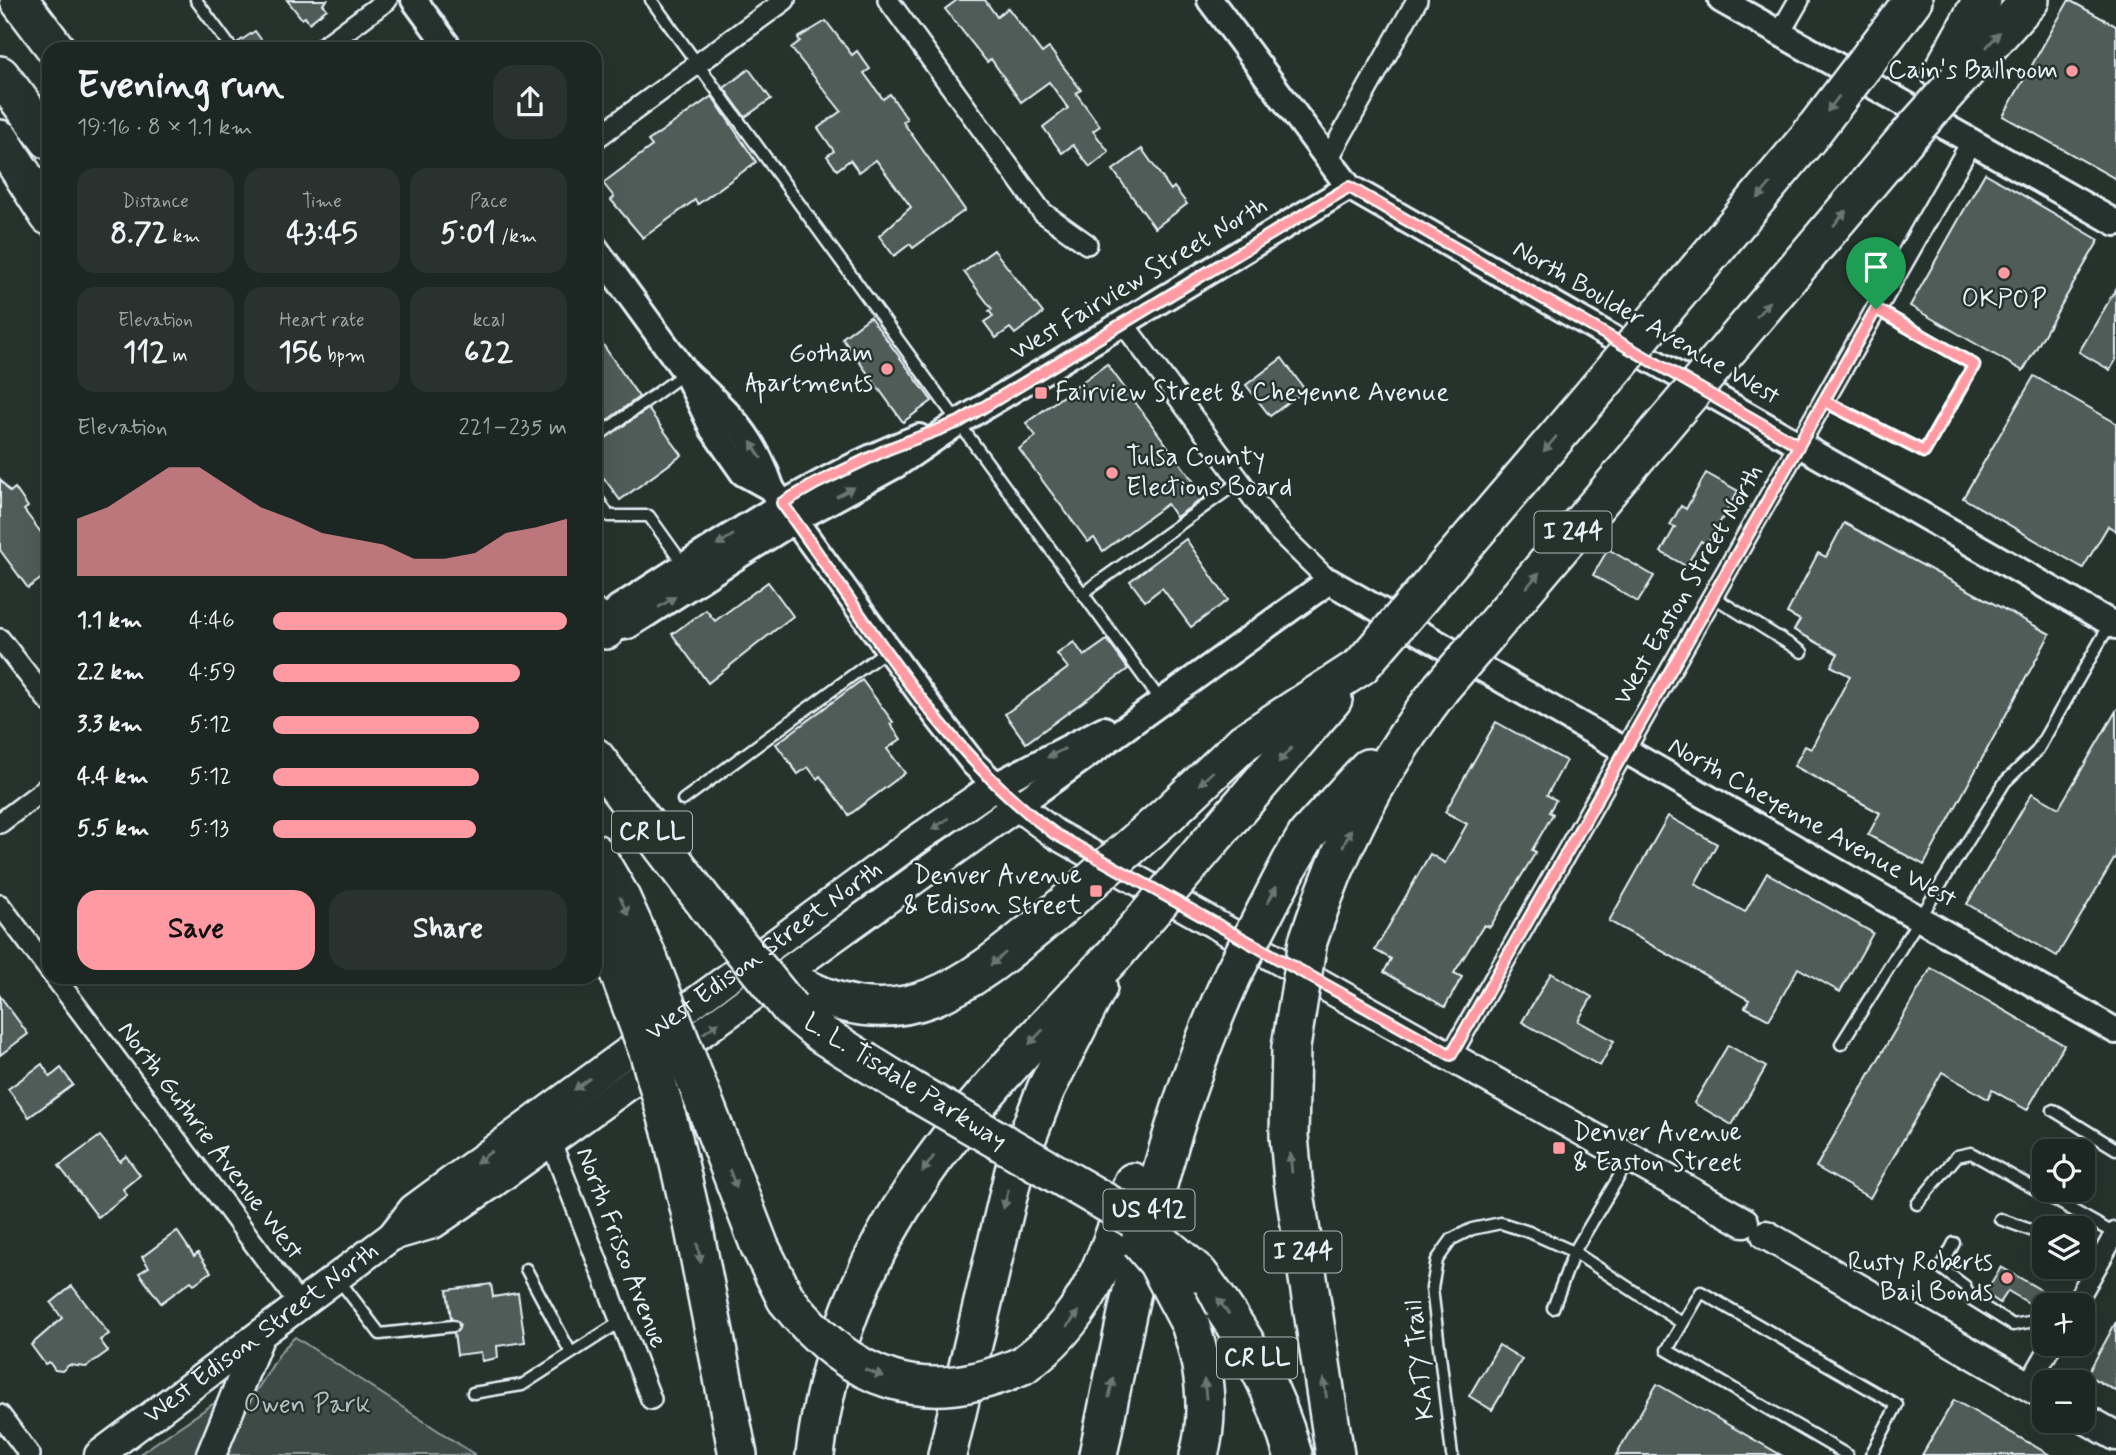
<!DOCTYPE html>
<meta charset="utf-8">
<style>
:root{--surface:#1c2622;--page:#29322f;--text:#f1f3f6;--muted:#a0a5a5;--line:#3a4340;--accent:#ff9aa2}
body{margin:0;font-family:Mynerve,sans-serif;background:var(--page);color:var(--text);height:100vh;display:flex;flex-direction:column;font-size:26px;white-space:nowrap}
*{box-sizing:border-box;margin:0}
p{font-size:23px;color:var(--muted)}
.icon{flex:none;width:38px;height:38px;fill:none;stroke:currentColor;stroke-width:2;stroke-linecap:round;stroke-linejoin:round}
.map{position:relative;flex:1;overflow:hidden}
.drawer{position:absolute;left:42px;top:42px;width:560px;height:942px;display:flex;flex-direction:column;background:var(--surface);border-radius:21px;box-shadow:0 7px 28px #0002,0 0 0 2px var(--line)}
.drawer>*{flex:none}
.tools{position:absolute;left:2032px;top:1139px;display:grid;gap:14px}
.tools a{display:grid;place-items:center;width:63px;height:63px;border-radius:14px;background:var(--surface);box-shadow:0 7px 28px #0002,0 0 0 2px var(--line);font-size:35px}
.pin{position:absolute;display:grid;place-items:center;width:60px;height:60px;color:#fff;margin:-72px -30px;border-radius:50% 50% 50% 0;rotate:-45deg;box-shadow:0 0 7px #0007}
.pin .icon{rotate:45deg}
.round{display:grid;place-items:center;flex:none;width:74px;height:74px;border-radius:21px;background:var(--page)}
.overview{display:flex;align-items:center;justify-content:space-between;height:119px;padding:0 35px}
h1{font-size:38px;font-weight:700;line-height:52px}
.figures{display:grid;grid-template-columns:repeat(3,1fr);gap:10px;height:119px;padding:7px 35px}
.figures div{display:grid;align-content:center;border-radius:18px;background:var(--page);text-align:center}
.figures b{font-size:30px;font-weight:700}
.figures small{font-size:19px;font-weight:400}
.figures p{font-size:19px}
.chart{height:196px;padding:14px 35px}
.chart p{display:flex;justify-content:space-between}
.chart svg{width:100%;height:126px;margin-top:7px;fill:var(--accent);opacity:.7}
.cta{display:flex;gap:14px;margin-top:auto;padding:14px 35px}
.cta a{flex:1;height:80px;border-radius:21px;background:var(--accent);color:#111;font-size:28px;font-weight:700;line-height:80px;text-align:center}
.cta a+a{background:var(--page);color:var(--text)}
ul{padding:0 35px;list-style:none;font-size:23px}
li{display:grid;grid-template-columns:112px 84px 1fr;align-items:center;height:52px}
li i{height:18px;border-radius:9px;background:var(--accent)}
.map>svg:first-child{display:block}
.green{fill:#3e4b47;stroke:#939ea0;stroke-width:2}
.building{fill:#505c59;stroke:#e8f1f8;stroke-width:2}
.lines{fill:none;stroke-linecap:round;stroke-linejoin:round}
.service-casing{stroke:#e8f1f8;stroke-width:15}
.minor-casing{stroke:#e8f1f8;stroke-width:24}
.tertiary-casing{stroke:#e8f1f8;stroke-width:30}
.secondary-casing{stroke:#e8f1f8;stroke-width:33}
.motorway-casing{stroke:#e8f1f8;stroke-width:42}
.service{stroke:#26332d;stroke-width:10}
.minor{stroke:#26332d;stroke-width:19}
.tertiary{stroke:#26332d;stroke-width:24}
.secondary{stroke:#26332d;stroke-width:28}
.motorway{stroke:#26332d;stroke-width:37}
.motorway-bridge-casing{stroke:#e8f1f8;stroke-width:42;stroke-linecap:butt}
.motorway-bridge{stroke:#26332d;stroke-width:37}
.oneway{fill:#6a7674}
.route-casing{stroke:#fff;stroke-width:14}
.route{stroke:#ff9aa2;stroke-width:9}
.poi-dot{fill:#ff9aa2;stroke:#26332d;stroke-width:2.5}
.labels{text-anchor:middle;dominant-baseline:central;stroke-width:5;stroke-linejoin:round;paint-order:stroke}
.shield{fill:#26332d;stroke:#aeb8bb;stroke-width:2}
.shield-label{font-size:24px;font-weight:bold;fill:#e8f1f8}
.poi-label{font-size:26px;fill:#e8f1f8;stroke:#26332d;text-anchor:end}
.street-label{font-size:26px;fill:#e8f1f8;stroke:#26332d}
.park-label{font-size:26px;fill:#b5bfc3;stroke:#26332d}
</style>
<div class="map">
<svg width="2116" height="1455" viewBox="0 0 2116 1455">
<rect width="100%" height="100%" fill="#26332d"/>
<filter id="ink" filterUnits="userSpaceOnUse"><feTurbulence type="fractalNoise" baseFrequency=".0143" numOctaves="2"/><feDisplacementMap in="SourceGraphic" scale="14" xChannelSelector="R" yChannelSelector="G"/><feConvolveMatrix kernelMatrix="1 2 1 2 8 2 1 2 1" color-interpolation-filters="sRGB"/></filter>
<g filter="url(#ink)">
<polygon class="green" points="295,1337 474,1454 474,1455 138,1455 216,1402 250,1401 282,1350"/>
<g class="building">
<polygon points="287,0 327,0 323,4 327,9 309,23 305,17 302,19"/>
<polygon points="957,0 985,0 997,17 1008,8 1042,53 1049,48 1081,90 1076,93 1100,126 1093,131 1109,152 1090,167 1073,145 1062,153 1043,127 1068,108 1049,82 1021,102 991,59 987,62 945,9"/>
<polygon points="2069,0 2116,26 2116,179 2003,116"/>
<polygon points="826,21 852,55 857,51 870,69 864,73 883,99 890,94 907,119 903,122 965,210 913,248 910,244 894,256 879,236 911,207 876,160 859,172 850,160 837,170 827,156 834,151 818,128 841,111 791,48 800,41 798,38"/>
<polygon points="255,31 268,49 239,49 237,43"/>
<polygon points="749,69 771,99 745,117 724,88"/>
<polygon points="712,96 756,162 698,204 695,200 643,238 611,200 614,197 603,183 652,146 648,141"/>
<polygon points="1142,149 1171,190 1174,187 1187,204 1155,228 1113,170"/>
<polygon points="1985,173 2099,240 2023,371 1910,306"/>
<polygon points="994,250 1043,313 1015,334 1010,328 996,338 984,322 993,316 989,311 992,309 964,272"/>
<polygon points="2116,289 2116,360 2110,370 2079,352"/>
<polygon points="870,317 932,401 903,422 842,338"/>
<polygon points="595,333 639,397 595,429"/>
<polygon points="1282,358 1305,390 1270,416 1246,385"/>
<polygon points="1107,364 1205,497 1176,517 1167,504 1103,551 1094,538 1088,542 1019,449 1036,436 1026,423"/>
<polygon points="2034,376 2116,423 2116,531 2108,526 2083,568 1963,498"/>
<polygon points="648,409 682,455 620,500 595,466 595,445"/>
<polygon points="1706,473 1738,491 1707,545 1701,541 1686,566 1661,552 1675,527 1670,525 1681,506 1686,509"/>
<polygon points="0,479 10,492 15,488 28,507 24,510 49,543 49,573 28,588 0,550"/>
<polygon points="1844,523 2050,634 1924,865 1868,835 1880,813 1794,766 1805,746 1811,749 1850,676 1831,666 1838,654 1794,630 1800,620 1787,613 1818,553 1826,557"/>
<polygon points="1186,539 1228,600 1191,627 1162,588 1145,601 1130,581"/>
<polygon points="1608,549 1654,576 1638,602 1593,575"/>
<polygon points="768,582 793,616 708,683 672,634 706,610 715,621"/>
<polygon points="1107,640 1128,669 1026,743 1005,714 1068,668 1057,654 1074,642 1084,656"/>
<polygon points="862,680 893,722 890,724 901,739 887,749 905,773 849,815 820,776 817,779 808,767 798,774 776,744"/>
<polygon points="2116,711 2116,856 2057,956 1967,904 2032,793 2059,808"/>
<polygon points="1496,722 1566,761 1547,795 1556,800 1549,812 1553,814 1532,850 1536,852 1490,927 1484,925 1454,973 1462,977 1445,1007 1384,972 1391,959 1375,950 1430,854 1445,863 1467,824 1445,812"/>
<polygon points="1668,816 1717,844 1695,884 1745,912 1767,873 1873,933 1840,992 1798,968 1769,1020 1745,1007 1749,1000 1609,921"/>
<polygon points="1931,968 2064,1045 2027,1110 1992,1090 1988,1099 1942,1072 1870,1198 1816,1167"/>
<polygon points="1551,973 1592,997 1578,1021 1614,1041 1600,1066 1522,1022"/>
<polygon points="0,996 28,1034 0,1055"/>
<polygon points="1728,1045 1766,1067 1732,1125 1694,1103"/>
<polygon points="42,1064 50,1077 61,1068 73,1085 29,1117 8,1089"/>
<polygon points="100,1136 120,1161 126,1156 140,1175 123,1189 127,1195 98,1217 59,1166"/>
<polygon points="177,1231 194,1256 198,1253 211,1272 194,1284 191,1281 161,1303 139,1273 149,1267 142,1257"/>
<polygon points="2001,1267 2041,1290 2032,1305 2008,1291 2000,1303 1985,1293"/>
<polygon points="491,1284 493,1297 518,1293 525,1342 497,1346 498,1358 482,1361 481,1352 457,1355 454,1333 460,1325 451,1319 447,1290"/>
<polygon points="72,1286 109,1334 100,1340 108,1351 86,1367 69,1365 62,1371 55,1370 49,1362 45,1364 31,1345 62,1318 51,1303"/>
<polygon points="2116,1322 2116,1391 2087,1375"/>
<polygon points="1499,1345 1522,1359 1492,1410 1469,1396"/>
<polygon points="1657,1384 1781,1455 1616,1455"/>
<polygon points="1954,1400 2050,1455 1922,1455"/>
</g>
<g class="lines">
<defs>
<g id="service">
<polyline points="196,0 232,49"/>
<polyline points="651,0 1161,701"/>
<polyline points="1824,401 1924,452 1974,365 1876,309"/>
<polyline points="595,438 685,373"/>
<polyline points="595,495 609,516 649,516 684,565"/>
<polyline points="1083,593 1239,482"/>
<polyline points="1712,596 1802,652"/>
<polyline points="683,800 887,650"/>
<polyline points="1841,1044 2005,782 2037,751 2110,624"/>
<polyline points="2053,1110 2116,1149"/>
<polyline points="1917,1204 1957,1156 1971,1153 2115,1234"/>
<polyline points="2000,1219 2044,1235"/>
<polyline points="1954,1243 1941,1268 1965,1286 1971,1299 2013,1325 2034,1321 2044,1327"/>
<polyline points="2082,1249 2100,1259"/>
<polyline points="526,1269 571,1353"/>
<polyline points="339,1280 380,1334 453,1326"/>
<polyline points="1553,1308 1574,1252 1629,1160"/>
<polyline points="473,1393 522,1385 620,1322"/>
<polyline points="1452,1455 1432,1288 1437,1260 1452,1239 1472,1229 1501,1223 1529,1232 1574,1252 1682,1323"/>
<polyline points="1847,1455 1667,1350 1701,1292 1897,1405 1871,1455"/>
</g>
<g id="minor">
<polyline points="888,0 1042,212 1087,244"/>
<polyline points="1780,33 1799,0"/>
<polyline points="321,49 387,0"/>
<polyline points="595,139 785,0"/>
<polyline points="1327,161 1417,0"/>
<polyline points="1123,323 1275,528 1329,581"/>
<polyline points="0,639 49,702"/>
<polyline points="0,823 49,786"/>
<polyline points="0,905 49,970"/>
<polyline points="54,976 299,1304"/>
<polyline points="1451,1055 1972,141"/>
<polyline points="547,1132 651,1399"/>
<polyline points="2074,1306 2116,1232"/>
<polyline points="2028,1386 2052,1344"/>
<polyline points="0,1415 30,1455"/>
</g>
<g id="tertiary">
<polyline points="414,0 450,49"/>
<polyline points="1210,0 1349,187 2116,626"/>
<polyline points="1721,0 2116,223"/>
<polyline points="595,248 686,373 713,430 743,473 772,489"/>
<path d="M686,373C726,410 754,434 772,489L935,714L974,764L996,785L1104,729"/>
<path d="M606,630L618,608C716,546 810,479 919,437"/>
<polyline points="595,637 606,630 628,626 795,520 896,465 959,422 1349,187"/>
<polyline points="1017,806 1329,581 2116,1031"/>
</g>
<g id="secondary">
<polyline points="1766,1235 2044,1395"/>
<polyline points="392,1236 433,1224 489,1186 1017,806"/>
<polyline points="2082,1417 2116,1436"/>
<path id="s1" d="M99,1455L392,1236L413,1209L916,840L996,785L1017,806L1055,834L1744,1222"/>
<polyline points="211,1455 260,1335"/>
</g>
<g id="motorway">
<polyline points="19,0 56,49"/>
<polyline points="1889,32 1913,0"/>
<polyline points="1941,74 1982,0"/>
<polyline points="0,75 49,140"/>
<polyline points="1957,81 2030,0"/>
<polyline points="0,139 49,216"/>
<polyline points="1664,310 1808,138"/>
<polyline points="1730,347 1903,142"/>
<polyline points="1435,580 1595,392"/>
<polyline points="595,619 606,630"/>
<polyline points="1489,632 1658,432"/>
<polyline points="595,757 709,908"/>
<polyline points="1168,814 1244,742 1361,666"/>
<polyline points="1219,831 1333,699"/>
<polyline points="595,853 619,894 649,960"/>
<polyline points="1291,862 1307,835 1368,768"/>
<path d="M1322,901C1351,822 1390,755 1441,688"/>
<polyline points="595,915 619,973"/>
<path d="M805,988C909,1040 975,978 1051,916"/>
<polyline points="790,1008 821,1034 913,1091"/>
<polyline points="1291,1047 1289,1136 1293,1180 1335,1455"/>
<polyline points="709,1115 760,1247 786,1299"/>
<polyline points="673,1138 693,1224 738,1455"/>
<path d="M1198,1273C1243,1332 1273,1384 1293,1455"/>
<path d="M1190,1324C1204,1366 1211,1411 1199,1455"/>
<path d="M1023,1365C1090,1317 1107,1256 1133,1182"/>
<path d="M815,1455C842,1232 969,1107 1117,952"/>
<polyline points="947,1455 1014,1171 1046,1089 1098,987"/>
<path d="M1098,1455C1132,1288 1161,1130 1233,974"/>
</g>
</defs>
<use href="#service" class="service-casing"/>
<use href="#minor" class="minor-casing"/>
<use href="#tertiary" class="tertiary-casing"/>
<use href="#secondary" class="secondary-casing"/>
<use href="#motorway" class="motorway-casing"/>
<use href="#service" class="service"/>
<use href="#minor" class="minor"/>
<use href="#tertiary" class="tertiary"/>
<use href="#secondary" class="secondary"/>
<use href="#motorway" class="motorway"/>
<defs>
<g id="motorway-bridge">
<polyline points="1808,138 1889,32"/>
<polyline points="1903,142 1957,81"/>
<polyline points="1595,392 1664,310"/>
<polyline points="1658,432 1730,347"/>
<polyline points="1361,666 1435,580"/>
<polyline points="1441,688 1489,632"/>
<polyline points="709,908 790,1008"/>
<polyline points="1051,916 1168,814"/>
<polyline points="1117,952 1219,831"/>
<polyline points="649,960 709,1115"/>
<polyline points="619,973 649,1054 673,1138"/>
<polyline points="1233,974 1291,862"/>
<polyline points="1291,1047 1308,941 1322,901"/>
<polyline points="913,1091 1131,1217 1198,1273"/>
<polyline points="1140,1242 1157,1262 1190,1324"/>
<path d="M786,1299C850,1381 924,1410 1023,1365"/>
</g>
</defs>
<use href="#motorway-bridge" class="motorway-bridge-casing"/>
<use href="#motorway-bridge" class="motorway-bridge"/>
</g>
<defs><path id="oneway-solid" d="M-6-.8H1V-3.2L6.5 0L1 3.2V.8H-6Z" transform="scale(1.75)"/></defs>
<g class="oneway">
<use href="#oneway-solid" transform="translate(1993 40) rotate(-48)"/>
<use href="#oneway-solid" transform="translate(1833 104) rotate(127)"/>
<use href="#oneway-solid" transform="translate(1764 191) rotate(130)"/>
<use href="#oneway-solid" transform="translate(1840 218) rotate(-50)"/>
<use href="#oneway-solid" transform="translate(1763 309) rotate(-50)"/>
<use href="#oneway-solid" transform="translate(1550 444) rotate(130)"/>
<use href="#oneway-solid" transform="translate(756 450) rotate(-123)"/>
<use href="#oneway-solid" transform="translate(845 492) rotate(-29)"/>
<use href="#oneway-solid" transform="translate(725 540) rotate(148)"/>
<use href="#oneway-solid" transform="translate(1533 580) rotate(-50)"/>
<use href="#oneway-solid" transform="translate(667 602) rotate(-32)"/>
<use href="#oneway-solid" transform="translate(1056 753) rotate(153)"/>
<use href="#oneway-solid" transform="translate(1285 755) rotate(131)"/>
<use href="#oneway-solid" transform="translate(1206 778) rotate(136)"/>
<use href="#oneway-solid" transform="translate(940 824) rotate(145)"/>
<use href="#oneway-solid" transform="translate(1347 838) rotate(-65)"/>
<use href="#oneway-solid" transform="translate(1272 895) rotate(-61)"/>
<use href="#oneway-solid" transform="translate(624 906) rotate(65)"/>
<use href="#oneway-solid" transform="translate(998 959) rotate(140)"/>
<use href="#oneway-solid" transform="translate(711 1028) rotate(-36)"/>
<use href="#oneway-solid" transform="translate(1036 1037) rotate(134)"/>
<use href="#oneway-solid" transform="translate(582 1084) rotate(144)"/>
<use href="#oneway-solid" transform="translate(484 1157) rotate(143)"/>
<use href="#oneway-solid" transform="translate(1291 1163) rotate(-95)"/>
<use href="#oneway-solid" transform="translate(928 1164) rotate(126)"/>
<use href="#oneway-solid" transform="translate(733 1179) rotate(69)"/>
<use href="#oneway-solid" transform="translate(1006 1199) rotate(105)"/>
<use href="#oneway-solid" transform="translate(699 1253) rotate(80)"/>
<use href="#oneway-solid" transform="translate(1223 1306) rotate(-126)"/>
<use href="#oneway-solid" transform="translate(1073 1319) rotate(-52)"/>
<use href="#oneway-solid" transform="translate(874 1373) rotate(20)"/>
<use href="#oneway-solid" transform="translate(1111 1388) rotate(-78)"/>
<use href="#oneway-solid" transform="translate(1325 1388) rotate(-99)"/>
<use href="#oneway-solid" transform="translate(1205 1389) rotate(-96)"/>
</g>
</g>
<g class="lines" filter="url(#ink)">
<defs>
<path id="route" d="M1876,309C1850,354 1825,400 1798,445L1349,187L959,422L888,449L815,484L782,503C866,618 939,749 1055,834L1451,1055L1790,461C1801,441 1813,421 1824,401L1924,452L1974,365L1876,309"/>
</defs>
<use href="#route" class="route-casing"/>
<use href="#route" class="route"/>
</g>
<g class="poi-dot">
<circle cx="2072" cy="71" r="7"/>
<circle cx="2004" cy="273" r="7"/>
<circle cx="887" cy="369" r="7"/>
<rect x="1034" y="386" width="14" height="14" rx="3.5"/>
<circle cx="1112" cy="473" r="7"/>
<rect x="1089" y="884" width="14" height="14" rx="3.5"/>
<rect x="1552" y="1141" width="14" height="14" rx="3.5"/>
<circle cx="2007" cy="1278" r="7"/>
</g>
<g class="labels">
<g class="shield">
<rect x="1534.5" y="511.5" width="77" height="41" rx="5"/>
<rect x="612" y="811.5" width="80" height="41" rx="5"/>
<rect x="1103.5" y="1189.5" width="91" height="41" rx="5"/>
<rect x="1264.5" y="1231.5" width="77" height="41" rx="5"/>
<rect x="1217" y="1337.5" width="80" height="41" rx="5"/>
</g>
<g class="shield-label">
<text x="1573" y="532">I 244</text>
<text x="652" y="832">CR LL</text>
<text x="1149" y="1210">US 412</text>
<text x="1303" y="1252">I 244</text>
<text x="1257" y="1358">CR LL</text>
</g>
<g class="poi-label">
<text x="2058" y="71">Cain's Ballroom</text>
<text x="2004" y="300" text-anchor="middle">OKPOP</text>
<text x="873" y="354">Gotham<tspan x="873" dy="30">Apartments</tspan></text>
<text x="1055" y="393" text-anchor="start">Fairview Street &amp; Cheyenne Avenue</text>
<text x="1126" y="458" text-anchor="start">Tulsa County<tspan x="1126" dy="30">Elections Board</tspan></text>
<text x="1082" y="876">Denver Avenue<tspan x="1082" dy="30">&amp; Edison Street</tspan></text>
<text x="1573" y="1133" text-anchor="start">Denver Avenue<tspan x="1573" dy="30">&amp; Easton Street</tspan></text>
<text x="1993" y="1263">Rusty Roberts<tspan x="1993" dy="30">Bail Bonds</tspan></text>
</g>
<g class="street-label">
<text transform="translate(1139 279) rotate(-31)">West Fairview Street North</text>
<text transform="translate(1646 323) rotate(30)">North Boulder Avenue West</text>
<text transform="translate(1689 585) rotate(-60)">West Easton Street North</text>
<text transform="translate(1812 823) rotate(29)">North Cheyenne Avenue West</text>
<text stroke="none"><textPath href="#s1" startOffset="836">West Edison Street North</textPath></text>
<text transform="translate(905 1082) rotate(32)">L. L. Tisdale Parkway</text>
<text transform="translate(210 1141) rotate(53)">North Guthrie Avenue West</text>
<text transform="translate(621 1248) rotate(69)">North Frisco Avenue</text>
<text stroke="none"><textPath href="#s1" startOffset="203">West Edison Street North</textPath></text>
<text transform="translate(1420 1360) rotate(-96)">KATY Trail</text>
</g>
<g class="park-label">
<text x="307" y="1405">Owen Park</text>
</g>
</g>
</svg>
<div class="tools">
<a><svg class="icon" aria-label="locate" viewBox="0 0 24 24"><circle cx="12" cy="12" r="6"/><path d="M12 2v4M12 18v4M2 12h4M18 12h4"/></svg></a>
<a><svg class="icon" aria-label="layers" viewBox="0 0 24 24"><path d="M12 4l9 5-9 5-9-5zM3 14l9 5 9-5"/></svg></a>
<a>+</a>
<a>−</a>
</div>
<div class="pin" style="left:1876px;top:309px;background:#1e9e55"><svg class="icon" aria-label="arrive" viewBox="0 0 24 24"><path d="M6 21V4h12l-3 4 3 4H6"/></svg></div>
<section class="drawer">
<div class="overview"><div><h1>Evening run</h1><p>19:16 · 8 × 1.1 km</p></div><a class="round"><svg class="icon" aria-label="share" viewBox="0 0 24 24"><path d="M12 15V3M7 8l5-5 5 5M5 13v7h14v-7"/></svg></a></div>
<div class="figures">
<div><p>Distance</p><b>8.72<small> km</small></b></div>
<div><p>Time</p><b>43:45</b></div>
<div><p>Pace</p><b>5:01<small> /km</small></b></div>
</div>
<div class="figures">
<div><p>Elevation</p><b>112<small> m</small></b></div>
<div><p>Heart rate</p><b>156<small> bpm</small></b></div>
<div><p>kcal</p><b>622</b></div>
</div>
<div class="chart"><p><span>Elevation</span>221–235 m</p>
<svg viewBox="0 0 160 44" preserveAspectRatio="none"><path d="M0 44V24L10 20L20 13L30 6L40 6L50 13L60 20L70 24L80 29L90 31L100 33L110 38L120 38L130 36L140 29L150 27L160 24V44z"/></svg>
</div>
<ul>
<li><b>1.1 km</b>4:46<i style="width:100%"></i></li>
<li><b>2.2 km</b>4:59<i style="width:84%"></i></li>
<li><b>3.3 km</b>5:12<i style="width:70%"></i></li>
<li><b>4.4 km</b>5:12<i style="width:70%"></i></li>
<li><b>5.5 km</b>5:13<i style="width:69%"></i></li>
</ul>
<div class="cta"><a>Save</a><a>Share</a></div>
</section>
</div>
